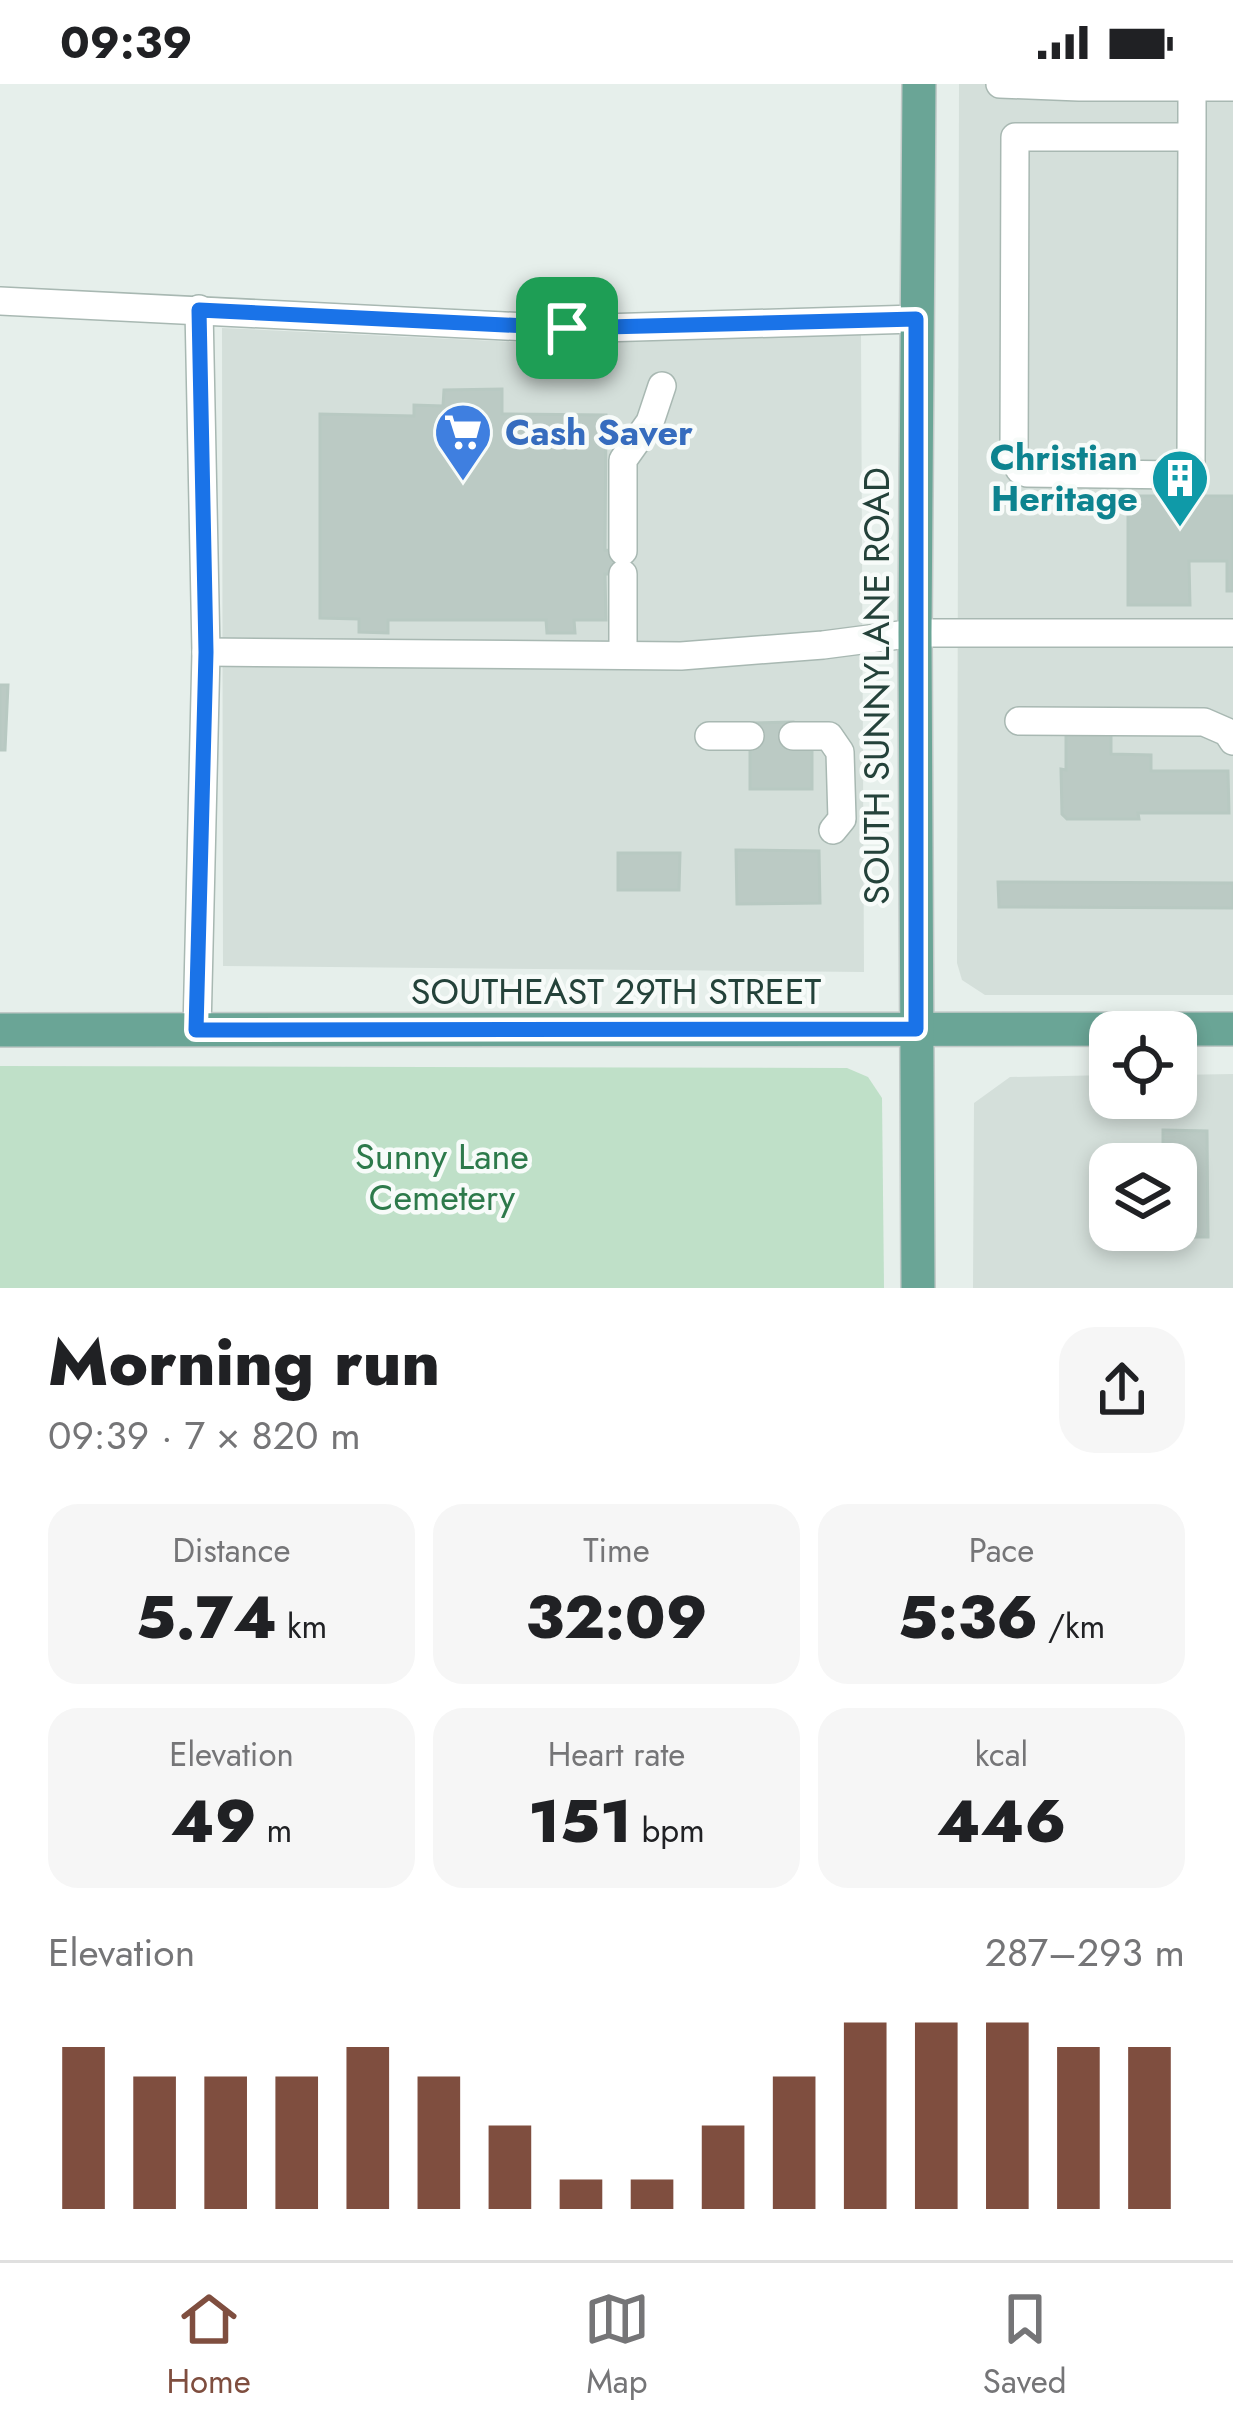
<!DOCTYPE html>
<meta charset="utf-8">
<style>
:root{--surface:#fff;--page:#f6f6f6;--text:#202124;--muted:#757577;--line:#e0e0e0;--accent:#7f4e3f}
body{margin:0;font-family:Jost,sans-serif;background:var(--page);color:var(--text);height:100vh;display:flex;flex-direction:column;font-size:45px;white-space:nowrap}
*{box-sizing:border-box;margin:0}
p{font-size:39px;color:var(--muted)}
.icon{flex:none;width:66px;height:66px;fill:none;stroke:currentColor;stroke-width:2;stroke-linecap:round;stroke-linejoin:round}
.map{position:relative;height:1204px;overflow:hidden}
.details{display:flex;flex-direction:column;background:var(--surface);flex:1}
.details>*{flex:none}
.tools{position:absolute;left:1089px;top:927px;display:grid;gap:24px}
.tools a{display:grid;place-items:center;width:108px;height:108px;border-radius:24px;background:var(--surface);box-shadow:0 6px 18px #0003;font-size:60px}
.pin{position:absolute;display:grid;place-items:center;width:102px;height:102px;color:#fff;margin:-51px;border-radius:24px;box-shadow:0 6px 18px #0006}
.round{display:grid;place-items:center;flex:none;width:126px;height:126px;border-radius:36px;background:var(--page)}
.head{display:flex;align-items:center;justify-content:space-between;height:204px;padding:0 48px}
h1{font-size:66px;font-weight:800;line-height:90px}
.metrics{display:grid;grid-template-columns:repeat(3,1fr);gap:18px;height:204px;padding:12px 48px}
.metrics div{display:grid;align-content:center;border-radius:30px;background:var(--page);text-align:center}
.metrics b{font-size:60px;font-weight:800}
.metrics small{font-size:33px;font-weight:400}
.metrics p{font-size:33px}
.chart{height:336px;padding:24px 48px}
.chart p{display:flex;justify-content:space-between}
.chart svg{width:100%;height:216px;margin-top:12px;stroke:var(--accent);stroke-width:6}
.status{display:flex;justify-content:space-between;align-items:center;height:84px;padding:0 60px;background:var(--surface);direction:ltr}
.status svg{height:33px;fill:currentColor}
.tab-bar{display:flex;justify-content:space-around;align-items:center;height:168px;border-top:3px solid var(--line);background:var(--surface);font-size:33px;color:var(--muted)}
.tab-bar a{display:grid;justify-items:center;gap:6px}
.tab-bar .current{color:var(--accent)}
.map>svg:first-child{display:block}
.built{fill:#d4dfda;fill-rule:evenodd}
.green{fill:#bfe0c8}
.building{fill:#bbcac4;stroke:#b8c9c2;stroke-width:3}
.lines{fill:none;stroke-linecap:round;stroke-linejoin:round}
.minor-casing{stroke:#a8b8b2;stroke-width:30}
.major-casing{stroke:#c2cac8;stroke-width:36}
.minor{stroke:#fff;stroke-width:27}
.major{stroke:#6aa596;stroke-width:33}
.route-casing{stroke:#fff;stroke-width:24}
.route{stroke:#1a73e8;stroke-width:15}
.labels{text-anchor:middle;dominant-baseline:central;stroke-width:9;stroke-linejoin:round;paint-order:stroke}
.shop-label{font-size:36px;font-weight:bold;fill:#366cbe;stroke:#f7fbf9;text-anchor:start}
.culture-label{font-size:36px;font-weight:bold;fill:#0d838f;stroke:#f7fbf9;text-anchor:end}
.street-label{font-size:36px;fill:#24423a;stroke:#f7fbf9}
.park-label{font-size:36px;fill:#2d7a4b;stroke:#f7fbf9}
</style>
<div class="status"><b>09:39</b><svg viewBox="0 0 49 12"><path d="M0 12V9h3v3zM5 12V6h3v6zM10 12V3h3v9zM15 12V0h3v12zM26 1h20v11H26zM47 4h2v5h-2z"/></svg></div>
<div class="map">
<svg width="1233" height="1204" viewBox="0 0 1233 1204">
<rect width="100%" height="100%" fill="#e6efeb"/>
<g class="built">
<polygon points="959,0 1233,0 1233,911 985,911 962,896 957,879"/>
<polygon points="222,244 536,259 861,251 864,888 223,882"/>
<path d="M1233,990V1204H973L974,1019L1010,993L1110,991V1014H1176V991ZM1110,1080H1176V1146H1110Z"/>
</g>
<polygon class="green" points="0,982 847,984 868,993 882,1014 884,1204 0,1204"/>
<g class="building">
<polygon points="502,305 502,330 606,331 605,466 627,467 627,490 605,490 606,536 574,536 575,549 547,549 546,536 388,536 388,549 359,548 359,535 320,534 320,330 414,332 414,321 443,322 444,306"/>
<polygon points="1128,412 1233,412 1233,507 1227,507 1227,477 1189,477 1190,521 1128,521"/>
<polygon points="0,601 8,601 5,666 0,666"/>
<polygon points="793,638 793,665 812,665 812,705 750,705 750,639"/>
<polygon points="1066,643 1111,643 1111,670 1151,671 1151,687 1228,687 1229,729 1138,729 1139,735 1067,735 1062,730 1061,685 1066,686"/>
<polygon points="736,766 819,767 820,819 737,820"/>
<polygon points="618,769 680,769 679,806 618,806"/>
<polygon points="998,798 1233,799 1233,824 999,823"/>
<polygon points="1163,1046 1207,1047 1208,1153 1163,1153 1163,1146 1176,1146 1176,1080 1163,1080"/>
</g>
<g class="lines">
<defs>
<g id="minor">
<polyline points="1000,0 1079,3 1233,3"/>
<polyline points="1192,3 1192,53 1191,380 1188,387 1179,391 1027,389 1020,386 1014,376 1015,53 1192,53"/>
<polyline points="0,217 567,245 916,235"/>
<polyline points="623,467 623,376 650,338 662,302"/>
<polyline points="623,490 623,571"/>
<polyline points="206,568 681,572 823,561 915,549 1233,549"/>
<polyline points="1019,637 1204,638 1227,648 1233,657"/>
<polyline points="709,652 750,652"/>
<polyline points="793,652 829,652 840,668 842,735 833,746"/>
<polyline points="197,946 206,568 199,225"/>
</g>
<g id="major">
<polyline points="0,946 1233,945"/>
<polyline points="918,1204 915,549 919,0"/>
</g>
</defs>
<use href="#minor" class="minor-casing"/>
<use href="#major" class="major-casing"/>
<use href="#minor" class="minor"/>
<use href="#major" class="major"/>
</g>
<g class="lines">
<defs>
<polygon id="route" points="199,226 567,244 916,235 916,945 196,946 206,568"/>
</defs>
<use href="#route" class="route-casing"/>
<use href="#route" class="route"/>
</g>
<defs>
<symbol id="supermarket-pin" viewBox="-11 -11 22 30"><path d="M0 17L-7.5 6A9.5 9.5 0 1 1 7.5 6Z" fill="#3f7fe0" stroke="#f7fbf9"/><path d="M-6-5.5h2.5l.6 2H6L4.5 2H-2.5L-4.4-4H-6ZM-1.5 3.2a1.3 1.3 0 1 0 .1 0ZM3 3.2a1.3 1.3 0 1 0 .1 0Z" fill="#fff"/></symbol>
<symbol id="building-pin" viewBox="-11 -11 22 30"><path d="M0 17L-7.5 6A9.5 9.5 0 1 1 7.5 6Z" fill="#0f9aa8" stroke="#f7fbf9"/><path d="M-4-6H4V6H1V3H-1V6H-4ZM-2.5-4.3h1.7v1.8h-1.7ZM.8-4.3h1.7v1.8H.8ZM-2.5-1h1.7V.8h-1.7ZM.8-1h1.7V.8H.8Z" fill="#fff"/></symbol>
</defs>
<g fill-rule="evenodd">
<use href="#supermarket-pin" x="430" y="315" width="66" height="90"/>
<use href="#building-pin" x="1147" y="361" width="66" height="90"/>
</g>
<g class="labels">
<g class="shop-label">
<text x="505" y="348">Cash Saver</text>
</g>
<g class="culture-label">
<text x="1138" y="373">Christian<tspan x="1138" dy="41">Heritage</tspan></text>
</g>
<g class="street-label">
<text transform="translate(876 602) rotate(-90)">SOUTH SUNNYLANE ROAD</text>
<text x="616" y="907">SOUTHEAST 29TH STREET</text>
</g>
<g class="park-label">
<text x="442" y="1072">Sunny Lane<tspan x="442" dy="41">Cemetery</tspan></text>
</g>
</g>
</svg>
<div class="tools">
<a><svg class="icon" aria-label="locate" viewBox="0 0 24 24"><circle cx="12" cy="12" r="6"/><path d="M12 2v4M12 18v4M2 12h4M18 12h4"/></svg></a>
<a><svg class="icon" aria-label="layers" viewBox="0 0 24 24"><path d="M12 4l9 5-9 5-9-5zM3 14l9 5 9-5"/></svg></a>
</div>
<div class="pin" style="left:567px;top:244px;background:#1e9e55"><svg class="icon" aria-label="arrive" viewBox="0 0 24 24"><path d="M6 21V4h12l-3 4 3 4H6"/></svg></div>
</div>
<section class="details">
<div class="head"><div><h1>Morning run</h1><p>09:39 · 7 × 820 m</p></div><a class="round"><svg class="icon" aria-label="share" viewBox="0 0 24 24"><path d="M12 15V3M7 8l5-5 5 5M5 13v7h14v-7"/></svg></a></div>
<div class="metrics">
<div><p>Distance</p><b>5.74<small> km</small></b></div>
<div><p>Time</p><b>32:09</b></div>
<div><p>Pace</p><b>5:36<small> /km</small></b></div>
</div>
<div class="metrics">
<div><p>Elevation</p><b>49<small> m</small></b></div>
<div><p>Heart rate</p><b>151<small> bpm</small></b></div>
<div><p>kcal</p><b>446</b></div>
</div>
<div class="chart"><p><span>Elevation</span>287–293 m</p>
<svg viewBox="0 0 160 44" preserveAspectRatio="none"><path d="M5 44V11M15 44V17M25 44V17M35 44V17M45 44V11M55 44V17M65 44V27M75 44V38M85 44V38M95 44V27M105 44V17M115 44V6M125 44V6M135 44V6M145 44V11M155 44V11"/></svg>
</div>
</section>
<nav class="tab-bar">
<a class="current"><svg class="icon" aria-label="home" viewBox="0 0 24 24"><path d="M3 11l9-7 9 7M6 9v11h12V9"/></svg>Home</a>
<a><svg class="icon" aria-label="map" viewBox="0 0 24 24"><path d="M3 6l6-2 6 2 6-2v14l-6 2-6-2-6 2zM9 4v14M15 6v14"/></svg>Map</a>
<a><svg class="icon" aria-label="saved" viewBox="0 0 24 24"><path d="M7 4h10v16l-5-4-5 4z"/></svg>Saved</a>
</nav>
